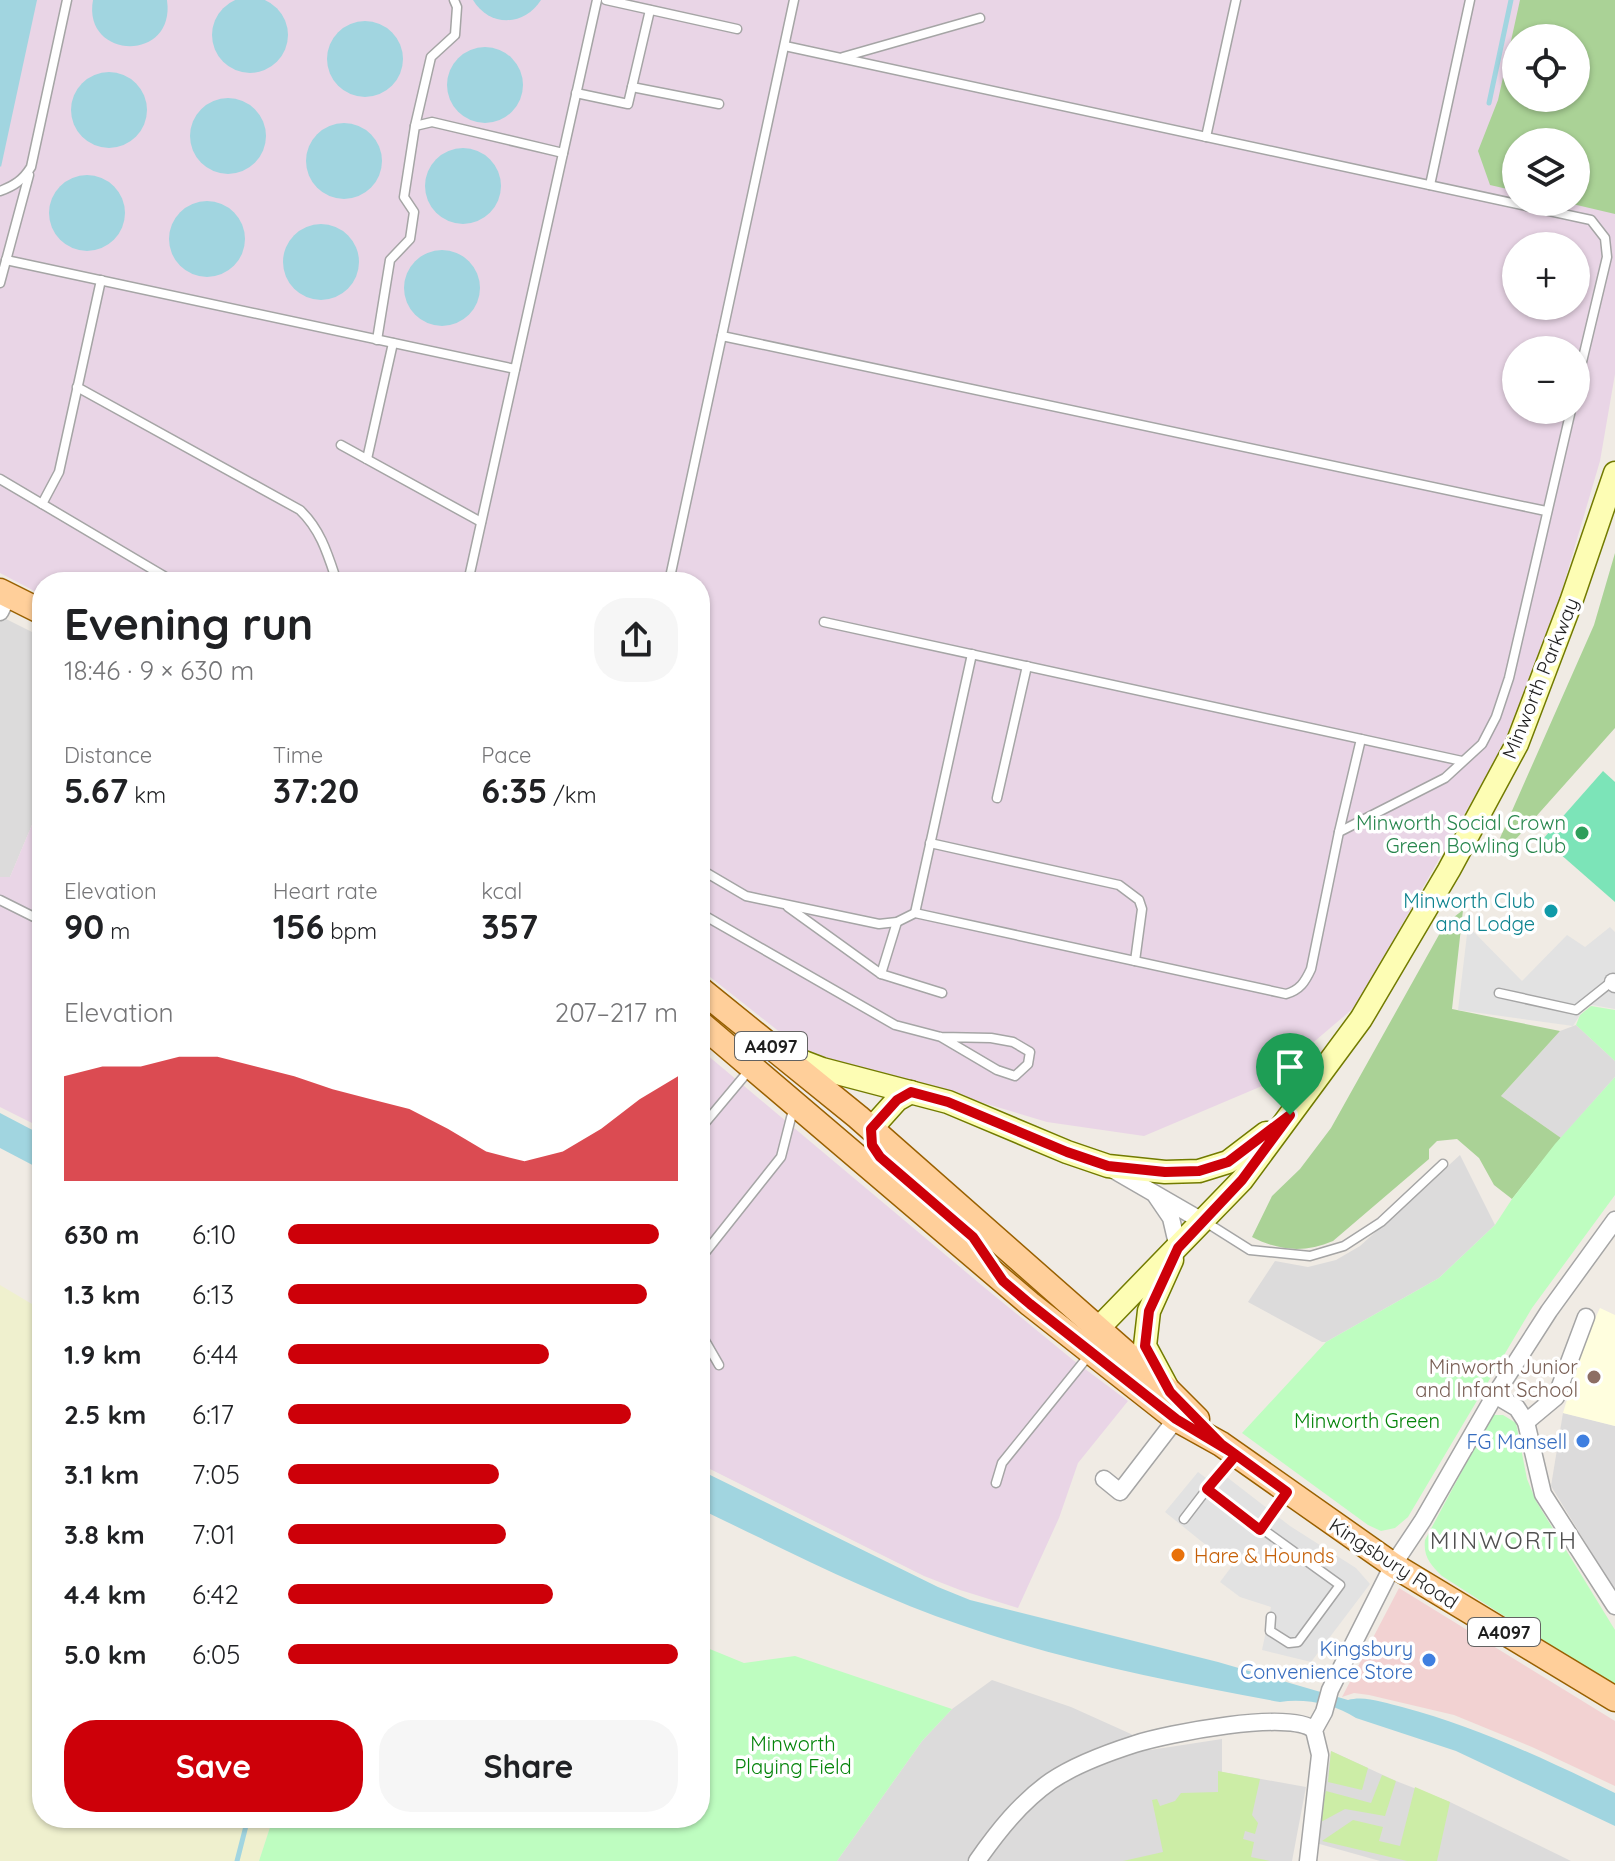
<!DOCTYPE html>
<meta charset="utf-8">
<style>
:root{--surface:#fff;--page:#f6f6f6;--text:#202124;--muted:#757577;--accent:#cd0009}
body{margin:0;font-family:Quicksand,sans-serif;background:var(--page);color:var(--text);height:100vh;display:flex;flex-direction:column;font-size:30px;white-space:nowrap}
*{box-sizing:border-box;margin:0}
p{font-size:26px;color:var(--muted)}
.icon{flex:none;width:44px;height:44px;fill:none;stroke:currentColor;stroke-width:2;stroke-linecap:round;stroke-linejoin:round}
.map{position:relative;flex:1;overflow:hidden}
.panel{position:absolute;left:32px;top:572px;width:678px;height:1256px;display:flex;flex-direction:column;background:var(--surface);border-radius:32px;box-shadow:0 2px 6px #0004}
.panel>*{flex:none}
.buttons{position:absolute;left:1502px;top:24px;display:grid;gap:16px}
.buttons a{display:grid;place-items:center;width:88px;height:88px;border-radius:50%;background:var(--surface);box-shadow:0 2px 6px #0004;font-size:40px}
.pin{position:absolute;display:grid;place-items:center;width:68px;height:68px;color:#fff;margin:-82px -34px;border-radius:50% 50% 50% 0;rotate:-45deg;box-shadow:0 0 8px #0007}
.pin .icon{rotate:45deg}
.round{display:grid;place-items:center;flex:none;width:84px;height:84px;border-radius:32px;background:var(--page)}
.headline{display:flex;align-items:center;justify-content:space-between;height:136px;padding:0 32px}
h1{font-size:44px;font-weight:800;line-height:60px}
.figures{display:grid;grid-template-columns:repeat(3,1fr);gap:12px;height:136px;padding:8px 32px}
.figures div{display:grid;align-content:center}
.figures b{font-size:34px;font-weight:800}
.figures small{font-size:22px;font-weight:400}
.figures p{font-size:22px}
.chart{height:224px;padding:16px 32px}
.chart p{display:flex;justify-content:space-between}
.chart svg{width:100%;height:144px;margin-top:8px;fill:var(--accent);opacity:.7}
.action{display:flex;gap:16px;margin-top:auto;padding:16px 32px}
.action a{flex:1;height:92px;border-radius:32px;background:var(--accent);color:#fff;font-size:32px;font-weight:800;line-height:92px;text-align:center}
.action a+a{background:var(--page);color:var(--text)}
ul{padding:0 32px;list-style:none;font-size:26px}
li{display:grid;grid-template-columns:128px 96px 1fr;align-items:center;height:60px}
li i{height:20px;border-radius:10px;background:var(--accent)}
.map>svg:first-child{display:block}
.residential{fill:#dcdbdb}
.commercial{fill:#f2d2d2}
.industrial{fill:#e9d5e6;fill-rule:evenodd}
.education{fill:#fffede}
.farmland{fill:#eff0ce}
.grass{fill:#cceda6}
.forest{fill:#aad296;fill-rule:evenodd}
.park{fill:#befdc0}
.pitch{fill:#7ce4b8}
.parking{fill:#e2e2e2}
.water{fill:#a1d5e0}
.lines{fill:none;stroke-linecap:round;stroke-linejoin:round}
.stream{stroke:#a1d5e0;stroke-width:5}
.lane-casing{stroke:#a5a5a5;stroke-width:11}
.street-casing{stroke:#a5a5a5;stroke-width:19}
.secondary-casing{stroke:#727b00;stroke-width:25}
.primary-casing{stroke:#996000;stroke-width:27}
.lane{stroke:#fff;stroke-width:8}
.street{stroke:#fff;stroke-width:16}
.secondary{stroke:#fdfdb4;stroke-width:22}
.primary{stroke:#ffcf9a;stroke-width:24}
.route-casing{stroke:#fff;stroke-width:16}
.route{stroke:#cd0009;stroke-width:10}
.leisure-dot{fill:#2e9e5b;stroke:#fff;stroke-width:3}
.culture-dot{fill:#0f9aa8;stroke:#fff;stroke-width:3}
.education-dot{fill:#8d6e63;stroke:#fff;stroke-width:3}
.shop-dot{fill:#3f7fe0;stroke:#fff;stroke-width:3}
.food-dot{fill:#e8710a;stroke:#fff;stroke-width:3}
.labels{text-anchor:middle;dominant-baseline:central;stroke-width:7;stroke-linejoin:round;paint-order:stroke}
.shield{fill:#fff;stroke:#626262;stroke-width:2}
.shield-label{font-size:18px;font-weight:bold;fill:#1e1e1e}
.street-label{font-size:20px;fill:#1e1e1e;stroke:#fff}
.leisure-label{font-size:20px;fill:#27864d;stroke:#fff;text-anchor:end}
.culture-label{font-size:20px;fill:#0d838f;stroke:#fff;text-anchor:end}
.education-label{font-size:20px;fill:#785e54;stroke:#fff;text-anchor:end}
.park-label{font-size:20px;fill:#04840a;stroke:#fff}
.shop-label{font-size:20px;fill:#366cbe;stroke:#fff;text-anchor:end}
.food-label{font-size:20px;fill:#c56008;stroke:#fff;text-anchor:start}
.quarter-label{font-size:24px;letter-spacing:2px;fill:#515151;stroke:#fff}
</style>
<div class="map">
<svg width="1615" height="1861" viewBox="0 0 1615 1861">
<rect width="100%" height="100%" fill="#f0ebe4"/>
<g class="residential">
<polygon points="0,616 42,637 42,801 10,877 0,877"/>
<polygon points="1576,1025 1615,1061 1615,1077 1561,1138 1501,1096 1560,1031"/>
<polygon points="1460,1155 1495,1225 1439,1278 1326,1342 1322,1342 1248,1302 1275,1261 1308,1267 1336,1260 1360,1246"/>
<polygon points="1563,1413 1615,1426 1615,1591 1551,1486"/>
<polygon points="992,1680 1071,1707 1131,1734 1150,1750 1222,1739 1222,1772 1306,1787 1292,1861 837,1861 922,1741 952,1709"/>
<polygon points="1331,1751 1396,1781 1450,1802 1571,1861 1380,1861 1316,1843"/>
</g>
<polygon class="commercial" points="1399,1588 1615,1721 1615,1786 1532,1747 1454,1715 1369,1695 1354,1693 1342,1697"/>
<g class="industrial">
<path d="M0,0H1615V374L1600,461L1560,597L1508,737L1356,1006L1262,1086L1144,1136L1047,1122L940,1090L820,1064L700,969V582H42V595L0,573ZM1516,38H1576V98H1516ZM1516,142H1576V202H1516ZM1516,246H1576V306H1516ZM1516,350H1576V410H1516Z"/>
<polygon points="42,801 42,1128 0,1107 0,877 10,877"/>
<polygon points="700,1049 985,1288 1073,1360 1128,1401 1078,1463 1059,1518 1018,1608 960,1590 924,1576 700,1464"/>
</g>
<polygon class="education" points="1600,1308 1615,1315 1615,1426 1563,1413 1584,1342"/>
<polygon class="farmland" points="0,1285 42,1310 42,1818 273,1818 259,1861 0,1861"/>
<g class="grass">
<polygon points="1331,1751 1368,1768 1362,1790 1328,1782"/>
<polygon points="1218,1771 1260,1779 1252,1815 1258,1823 1255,1834 1245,1831 1243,1839 1254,1842 1251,1857 1270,1861 1123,1861 1163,1852 1152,1800 1157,1799 1160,1806 1175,1801 1181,1793 1218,1792"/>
<polygon points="1382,1775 1396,1781 1385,1816 1345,1809 1319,1823 1326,1791 1371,1803"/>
<polygon points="1415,1787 1450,1802 1437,1861 1407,1861 1322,1841 1353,1820 1383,1827 1379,1841 1400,1846"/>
</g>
<g class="forest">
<path d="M1520,0H1615V214L1564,202H1576V142H1516V191L1490,185L1478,151L1498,100ZM1516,38H1576V98H1516Z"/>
<polygon points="1615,553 1615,728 1507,849 1500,838 1594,625"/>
<path d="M1463,910L1452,1009L1560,1031L1501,1096L1561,1138L1512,1199L1494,1185L1479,1158L1457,1139L1437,1141L1429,1149V1159L1333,1241C1305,1253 1279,1251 1252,1237L1272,1196L1300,1169L1331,1128L1445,924Z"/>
</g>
<g class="park">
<polygon points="1591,1006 1615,1010 1615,1061 1576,1025 1580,1015"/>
<polygon points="1615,1077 1615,1195 1532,1308 1408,1517 1395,1528 1381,1531 1368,1525 1242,1433 1326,1342 1439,1278 1495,1225 1512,1199 1555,1144"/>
<path d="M1492,1415H1503L1516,1423L1527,1479L1536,1501L1615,1630V1687L1442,1576C1431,1565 1423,1557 1425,1540Z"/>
<polygon points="700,1645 744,1663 795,1656 952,1709 922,1741 837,1861 259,1861 273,1818 700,1818"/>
</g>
<polygon class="pitch" points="1603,771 1615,782 1615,902 1543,839"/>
<g class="parking">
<polygon points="1468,926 1522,981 1567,935 1585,947 1610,927 1615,932 1615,1009 1587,1004 1573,1026 1458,1010"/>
<polygon points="1219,1471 1290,1526 1356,1568 1370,1584 1311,1662 1262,1650 1271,1607 1240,1597 1220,1582 1232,1566 1165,1512 1198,1472 1210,1481"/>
</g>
<g class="water">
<circle cx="250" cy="35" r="38"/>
<polygon points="0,0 37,0 1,167 0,166"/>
<path d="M93,0H167C176,63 82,60 93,0Z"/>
<path d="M473,0H541C524,27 489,27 473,0Z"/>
<circle cx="365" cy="59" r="38"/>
<circle cx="485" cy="85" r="38"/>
<circle cx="109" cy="110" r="38"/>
<circle cx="228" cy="136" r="38"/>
<circle cx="344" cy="161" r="38"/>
<circle cx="463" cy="186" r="38"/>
<circle cx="87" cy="213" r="38"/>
<circle cx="207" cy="239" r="38"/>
<circle cx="321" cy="262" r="38"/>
<circle cx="442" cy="288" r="38"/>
<polygon points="0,1113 42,1135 42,1170 0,1148"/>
<path d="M700,1470L938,1587L970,1600L1218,1662L1348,1700C1364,1695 1386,1703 1402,1707C1477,1727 1545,1759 1615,1793V1826L1456,1751L1356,1718C1334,1704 1305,1698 1280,1702C1173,1682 1064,1661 961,1625C871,1594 786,1550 700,1509Z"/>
</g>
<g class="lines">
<g class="stream">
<polyline points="1489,103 1511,0"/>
<polyline points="237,1861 248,1818"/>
</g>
<defs>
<g id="lane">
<polyline points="606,0 737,29"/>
<polyline points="785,46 1591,220 1605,238 1607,257 1576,387"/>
<polyline points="843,57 980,18"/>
<polyline points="632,87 719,104"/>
<polyline points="576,93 628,104 650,10"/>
<polyline points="415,126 431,57 455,35 457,7 454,0"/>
<polyline points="1206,137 1236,0"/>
<polyline points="1430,185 1470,0"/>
<path d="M0,191C14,186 23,180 31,167L67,0"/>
<polyline points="6,260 515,369"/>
<polyline points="0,283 29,175"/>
<polyline points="722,336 1546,511"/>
<polyline points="377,340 390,260 410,239 414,212 404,197 415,126 432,122 563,153"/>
<path d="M77,387L300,510C321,530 328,555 337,582"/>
<polyline points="341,445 481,522"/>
<polyline points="367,459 393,343"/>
<polyline points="0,479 174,582"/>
<polyline points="42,504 59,472 101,280"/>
<polyline points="468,582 597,0"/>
<polyline points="669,582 794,0"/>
<polyline points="824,622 1462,761"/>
<polyline points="997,798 1027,666"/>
<polyline points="1339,832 1361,739"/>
<polyline points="930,843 1119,885 1139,900 1142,909 1135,961"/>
<path d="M700,869L746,896L879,924L897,922L915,913L1286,994C1300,990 1305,982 1311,969L1339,832L1445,778L1482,744L1496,717L1509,678L1571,410"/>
<polyline points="0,900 42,921"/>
<polyline points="788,907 881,974"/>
<polyline points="700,913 895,1025 941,1037 991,1038 1013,1042 1030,1052 1028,1064 1015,1076 997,1070 941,1037"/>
<polyline points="915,913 972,654"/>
<polyline points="897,922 881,974 942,993"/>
<polyline points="1499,993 1576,1010 1615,979"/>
<polyline points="700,1129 751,1068"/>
<polyline points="1204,1221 1250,1250 1310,1256 1344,1246 1381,1222 1443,1164"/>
<polyline points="700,1259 781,1157 794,1106"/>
<polyline points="700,1332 719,1365"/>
<polyline points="996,1483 1002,1463 1090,1354"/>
<polyline points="1207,1489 1235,1456"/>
<polyline points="1184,1519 1207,1489 1340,1585 1298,1642 1289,1643 1270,1631 1271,1617"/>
<polyline points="1260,1530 1286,1492"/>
</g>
<g id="street">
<polyline points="0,612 8,596"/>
<polyline points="1613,982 1615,984"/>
<polyline points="1112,1169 1202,1221"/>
<polyline points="1156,1196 1171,1218 1178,1248"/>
<polyline points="1495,1395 1517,1408 1526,1422 1543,1494 1615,1606"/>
<polyline points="1526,1422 1556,1397 1586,1317"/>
<polyline points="1104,1479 1120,1492 1176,1419"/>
<path d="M977,1861C998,1831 1021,1802 1051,1781C1076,1764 1107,1753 1135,1744C1166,1734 1291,1709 1314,1730"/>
<polyline points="1308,1861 1320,1755 1314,1730 1324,1712 1330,1690 1393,1565 1423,1520 1495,1395 1549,1311 1615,1220"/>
</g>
<g id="secondary">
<polyline points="788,1056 822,1069 948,1102 1067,1152 1108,1166 1165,1172 1199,1171 1228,1162 1266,1133"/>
<polyline points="871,1129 897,1100 911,1092"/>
<polyline points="1087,1340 1242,1180 1361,1019 1449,870 1517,744 1571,602 1615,473"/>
<polyline points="1167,1387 1145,1346 1149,1311 1172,1260"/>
</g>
<g id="primary">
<polyline points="0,591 42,612"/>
<polyline points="700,989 858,1117 1170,1392 1197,1419"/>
<polyline points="700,1023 1030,1304 1176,1419 1221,1444 1393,1565 1615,1699"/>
</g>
</defs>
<use href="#lane" class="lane-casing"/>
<use href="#street" class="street-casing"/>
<use href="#secondary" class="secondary-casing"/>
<use href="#primary" class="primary-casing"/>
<use href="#lane" class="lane"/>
<use href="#street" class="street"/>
<use href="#secondary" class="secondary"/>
<use href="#primary" class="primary"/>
</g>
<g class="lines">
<defs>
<polyline id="route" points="1290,1115 1242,1180 1178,1248 1149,1311 1145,1346 1170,1392 1221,1444 1287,1492 1260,1530 1207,1489 1236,1455 1176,1419 1030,1304 1003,1281 973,1237 880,1157 872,1145 871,1129 897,1100 911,1092 948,1102 1067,1152 1108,1166 1165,1172 1199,1171 1228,1162 1290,1115"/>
</defs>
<use href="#route" class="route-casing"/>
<use href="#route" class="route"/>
</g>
<circle class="leisure-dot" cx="1582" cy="833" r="8"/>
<circle class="culture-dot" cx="1551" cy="911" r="8"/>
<circle class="education-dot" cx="1594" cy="1377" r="8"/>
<g class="shop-dot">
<circle cx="1583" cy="1441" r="8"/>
<circle cx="1429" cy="1660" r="8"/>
</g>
<circle class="food-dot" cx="1178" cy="1555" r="8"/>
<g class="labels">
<g class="shield">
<rect x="735" y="1032" width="72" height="28" rx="6"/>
<rect x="1468" y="1618" width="72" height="28" rx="6"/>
</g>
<g class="shield-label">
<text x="771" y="1046">A4097</text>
<text x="1504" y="1632">A4097</text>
</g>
<g class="street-label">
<text transform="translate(1540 678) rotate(-68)">Minworth Parkway</text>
<text transform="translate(1394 1563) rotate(33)">Kingsbury Road</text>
</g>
<g class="leisure-label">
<text x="1566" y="822">Minworth Social Crown<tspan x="1566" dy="23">Green Bowling Club</tspan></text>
</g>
<g class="culture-label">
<text x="1535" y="900">Minworth Club<tspan x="1535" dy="23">and Lodge</tspan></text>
</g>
<g class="education-label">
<text x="1578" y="1366">Minworth Junior<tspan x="1578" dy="23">and Infant School</tspan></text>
</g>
<g class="park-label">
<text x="1367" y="1420">Minworth Green</text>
<text x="793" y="1743">Minworth<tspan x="793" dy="23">Playing Field</tspan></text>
</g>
<g class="shop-label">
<text x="1567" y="1441">FG Mansell</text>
<text x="1413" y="1648">Kingsbury<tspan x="1413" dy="23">Convenience Store</tspan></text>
</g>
<g class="food-label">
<text x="1194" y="1555">Hare &amp; Hounds</text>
</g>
<g class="quarter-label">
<text x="1504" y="1540">MINWORTH</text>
</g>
</g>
</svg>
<div class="buttons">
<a><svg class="icon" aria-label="locate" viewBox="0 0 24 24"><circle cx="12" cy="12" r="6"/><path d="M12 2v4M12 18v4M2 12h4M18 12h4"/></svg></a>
<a><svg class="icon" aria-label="layers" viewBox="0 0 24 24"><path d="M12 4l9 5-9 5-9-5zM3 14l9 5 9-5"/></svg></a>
<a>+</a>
<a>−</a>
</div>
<div class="pin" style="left:1290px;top:1115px;background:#1e9e55"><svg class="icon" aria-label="arrive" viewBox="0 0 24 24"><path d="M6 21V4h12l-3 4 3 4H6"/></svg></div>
<section class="panel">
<div class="headline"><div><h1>Evening run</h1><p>18:46 · 9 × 630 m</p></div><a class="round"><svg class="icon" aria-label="share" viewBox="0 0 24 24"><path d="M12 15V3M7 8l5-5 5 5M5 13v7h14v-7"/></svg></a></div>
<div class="figures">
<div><p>Distance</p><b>5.67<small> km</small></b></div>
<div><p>Time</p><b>37:20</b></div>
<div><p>Pace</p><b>6:35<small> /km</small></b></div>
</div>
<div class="figures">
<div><p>Elevation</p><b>90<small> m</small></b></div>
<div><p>Heart rate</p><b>156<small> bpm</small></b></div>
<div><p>kcal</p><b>357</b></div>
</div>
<div class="chart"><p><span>Elevation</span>207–217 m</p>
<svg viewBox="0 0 160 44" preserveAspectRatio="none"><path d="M0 44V12L10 9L20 9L30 6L40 6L50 9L60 12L70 16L80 19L90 22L100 28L110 35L120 38L130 35L140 28L150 19L160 12V44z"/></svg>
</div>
<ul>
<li><b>630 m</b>6:10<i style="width:95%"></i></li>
<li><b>1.3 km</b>6:13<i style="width:92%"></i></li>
<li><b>1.9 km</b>6:44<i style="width:67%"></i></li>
<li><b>2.5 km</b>6:17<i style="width:88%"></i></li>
<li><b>3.1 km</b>7:05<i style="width:54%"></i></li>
<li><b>3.8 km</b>7:01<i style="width:56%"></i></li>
<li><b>4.4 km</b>6:42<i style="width:68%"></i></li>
<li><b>5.0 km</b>6:05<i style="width:100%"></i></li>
</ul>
<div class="action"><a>Save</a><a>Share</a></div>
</section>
</div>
